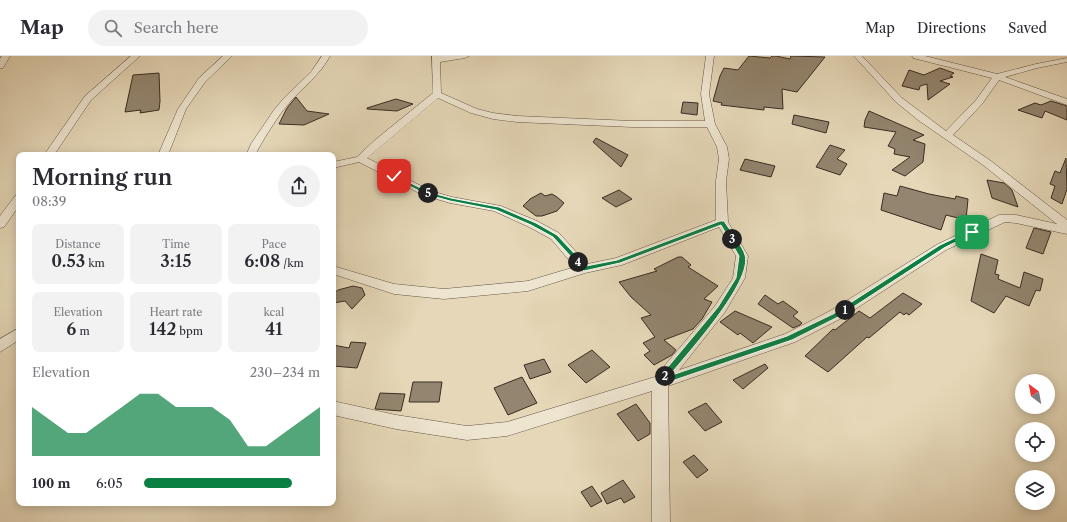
<!DOCTYPE html>
<meta charset="utf-8">
<style>
:root{--surface:#fff;--page:#f2f2f3;--text:#2b2b33;--muted:#7c7c81;--line:#e1e1e2;--accent:#0b8043}
body{margin:0;font-family:"Libre Caslon Text",serif;background:var(--page);color:var(--text);height:100vh;display:flex;flex-direction:column;font-size:15px;white-space:nowrap}
*{box-sizing:border-box;margin:0}
p{font-size:13px;color:var(--muted)}
.icon{flex:none;width:22px;height:22px;fill:none;stroke:currentColor;stroke-width:2;stroke-linecap:round;stroke-linejoin:round}
.map{position:relative;flex:1;overflow:hidden}
.details{position:absolute;left:16px;top:96px;width:320px;height:354px;display:flex;flex-direction:column;background:var(--surface);border-radius:8px;box-shadow:0 2px 10px #0003}
.details>*{flex:none}
.needle{width:26px;rotate:328deg}
.tools{position:absolute;left:1015px;top:318px;display:grid;gap:8px}
.tools a{display:grid;place-items:center;width:40px;height:40px;border-radius:50%;background:var(--surface);box-shadow:0 2px 10px #0003;font-size:20px}
.pin{position:absolute;display:grid;place-items:center;width:34px;height:34px;color:#fff;margin:-17px;border-radius:8px;box-shadow:0 2px 6px #0006}
.km{position:absolute;width:20px;height:20px;margin:-10px;border-radius:50%;background:#222;color:#fff;font-size:11px;line-height:20px;text-align:center}
.round{display:grid;place-items:center;flex:none;width:42px;height:42px;border-radius:21px;background:var(--page)}
.overview{display:flex;align-items:center;justify-content:space-between;height:68px;padding:0 16px}
h1{font-size:22px;font-weight:600;line-height:30px}
.metrics{display:grid;grid-template-columns:repeat(3,1fr);gap:6px;height:68px;padding:4px 16px}
.metrics div{display:grid;align-content:center;border-radius:8px;background:var(--page);text-align:center}
.metrics b{font-size:17px;font-weight:600}
.metrics small{font-size:11px;font-weight:400}
.metrics p{font-size:11px}
.chart{height:112px;padding:8px 16px}
.chart p{display:flex;justify-content:space-between}
.chart svg{width:100%;height:72px;margin-top:4px;fill:var(--accent);opacity:.7}
ul{padding:0 16px;list-style:none;font-size:13px}
li{display:grid;grid-template-columns:64px 48px 1fr;align-items:center;height:30px}
li i{height:10px;border-radius:5px;background:var(--accent)}
header{display:flex;align-items:center;gap:24px;box-sizing:border-box;height:56px;padding:0 20px;background:var(--surface);border-bottom:1px solid var(--line)}
header strong{font-size:19px}
nav{display:flex;gap:22px;margin-inline-start:auto;font-size:14px}
.search{width:280px;height:36px;background:var(--page);display:flex;align-items:center;gap:10px;box-sizing:border-box;padding:0 14px;border-radius:22px;color:var(--muted);font-size:15px}
.map>svg:first-child{display:block}
.building{fill:#93856f;stroke:#3a2c22}
.lines{fill:none;stroke-linecap:round;stroke-linejoin:round}
.street-casing{stroke:#655747;stroke-width:1}
.street{fill:#eee5d0;fill-rule:evenodd}
.route{fill:#0b8043;stroke:#fff}
</style>
<header>
<strong>Map</strong>
<div class="search"><svg class="icon" aria-label="search" viewBox="0 0 24 24"><circle cx="10" cy="10" r="6"/><path d="M15 15l6 6"/></svg>Search here</div>
<nav><a>Map</a><a>Directions</a><a>Saved</a></nav>
</header>
<div class="map">
<svg width="1067" height="466" viewBox="0 0 1067 466">
<rect width="100%" height="100%" fill="#e5d7b7"/>
<filter id="stains"><feTurbulence type="fractalNoise" baseFrequency=".005" numOctaves="4"/><feColorMatrix values="0 0 0 0 .2 0 0 0 0 .09 0 0 0 0 .02 0 0 0 .5 -.17"/></filter>
<radialGradient id="worn" r=".72"><stop offset=".6" stop-color="#630" stop-opacity="0"/><stop offset="1" stop-color="#630" stop-opacity=".3"/></radialGradient>
<g class="building">
<polygon points="749,0 770,2 772,0 776,0 790,3 791,0 825,1 797,36 782,33 783,53 764,51 764,54 721,49 722,47 713,45 720,20 724,12 738,14"/>
<polygon points="940,12 954,17 950,20 953,21 940,25 950,28 928,44 927,28 920,30 919,34 902,30 909,14 924,19"/>
<polygon points="159,17 160,45 159,54 140,57 141,54 125,56 133,19"/>
<polygon points="296,41 307,55 329,58 304,69 279,68 287,52"/>
<polygon points="396,43 413,48 397,55 367,53 367,52"/>
<polygon points="1051,45 1067,50 1067,64 1045,55 1042,62 1018,54 1035,47 1041,49"/>
<polygon points="683,46 698,47 697,59 681,57"/>
<polygon points="869,55 924,79 913,84 925,88 923,106 905,120 892,114 910,101 894,98 895,93 888,90 896,76 864,71 865,64"/>
<polygon points="794,59 829,66 826,77 792,68"/>
<polygon points="596,82 628,99 621,111 593,86"/>
<polygon points="830,89 845,94 837,103 847,108 840,119 816,111"/>
<polygon points="1066,102 1067,133 1062,148 1051,142 1055,130 1050,128 1055,115 1060,117"/>
<polygon points="745,103 775,110 771,121 740,114"/>
<polygon points="987,124 1004,127 1012,134 1018,151 992,142"/>
<polygon points="900,130 929,138 955,143 956,140 968,143 966,164 946,159 941,174 881,154 884,137 897,140"/>
<polygon points="619,134 632,143 616,151 602,142"/>
<polygon points="541,137 545,140 552,138 557,141 564,147 557,155 542,160 536,160 523,150 530,143"/>
<polygon points="1034,172 1051,176 1043,198 1026,192"/>
<polygon points="981,198 998,204 995,218 999,219 998,223 1020,232 1024,216 1043,223 1040,235 1036,234 1029,250 1006,240 994,257 971,245"/>
<polygon points="678,201 682,201 691,209 688,211 718,230 704,243 712,246 702,263 693,273 664,284 676,294 672,299 654,309 644,299 650,295 643,287 655,281 641,262 651,259 631,241 619,226 657,215 654,213"/>
<polygon points="353,230 362,232 365,239 352,253 345,245 333,247 333,238 338,234"/>
<polygon points="903,237 922,248 909,259 906,257 904,259 900,256 869,282 867,281 828,316 805,300 833,273 835,274 859,255 870,262"/>
<polygon points="765,239 778,248 783,245 798,256 793,260 802,267 800,269 793,272 758,248"/>
<polygon points="735,255 772,271 753,287 740,277 738,279 720,266"/>
<polygon points="351,286 366,287 357,312 333,310 333,289 349,292"/>
<polygon points="592,294 610,311 586,327 568,309"/>
<polygon points="544,303 551,316 530,323 524,309"/>
<polygon points="765,308 768,312 743,333 733,324"/>
<polygon points="522,321 537,347 508,359 494,332"/>
<polygon points="413,326 442,326 439,346 409,346"/>
<polygon points="380,337 405,338 401,355 375,353"/>
<polygon points="706,347 722,366 705,375 688,356"/>
<polygon points="636,348 650,367 650,378 638,385 617,358"/>
<polygon points="694,399 708,414 697,422 683,406"/>
<polygon points="623,424 635,441 624,447 621,442 607,448 601,437"/>
<polygon points="592,430 602,445 591,451 581,436"/>
</g>
<g class="lines">
<defs>
<g id="street">
<polygon points="2,0 10,0 3,12 0,12 0,3"/>
<polygon points="131,0 140,0 91,44 54,99 44,99 85,40"/>
<polygon points="223,0 232,0 205,26 186,53 168,99 158,99 178,53 199,22"/>
<path d="M322,0H330C320,19 303,31 290,46C277,61 267,78 257,95L256,99H246L251,88L274,54L284,42L311,16Z"/>
<path d="M432,0H469L465,2L440,6L441,37L477,53L493,57L517,60L632,65H705L701,38L706,0H714L709,38L715,68L727,91L729,103L726,125L728,166L748,200L745,222L725,256L679,314L785,278L830,255L938,188L999,159H1016L1057,168L983,109L918,64L896,46L854,0H862L902,42L946,75L976,44L992,22L913,2L912,0H925L997,18L1036,8L1067,2V6L1037,12L1005,21L1067,43V49L999,24L982,48L953,79L991,105L1067,164V178L1016,167L1005,166L946,194L840,263L795,286L668,330L670,466H652V335L507,380L467,384L396,373L333,359V345L396,359L467,370L507,366L655,321L715,250L733,222L736,200L719,171L622,209L585,217L528,235L444,243L394,238L333,218V210L394,228L444,233L528,225L575,211L551,183L529,171L494,155L450,147L423,139L359,106L333,112V106L357,101L375,84L433,37ZM438,42L471,57L493,63L517,66L632,71H707L717,91L719,103L716,125V164L616,202L587,208L559,177L537,165L501,150L452,141L431,135L367,102Z"/>
<polygon points="19,139 19,150 4,171 0,172 0,160 15,140"/>
<polygon points="19,272 19,284 0,296 0,283"/>
</g>
</defs>
<use href="#street" class="street-casing"/>
<use href="#street" class="street"/>
</g>
<path class="route" d="M394,119L429,136L451,142L499,151L536,167L557,179L586,210L617,204L720,165H724C729,173 743,191 745,199C753,226 687,298 669,320L787,280L833,258L940,189L970,175L975,176L944,192L838,261L792,284L660,329L656,326L657,324L718,251L736,222L739,200L721,169L620,207L584,215L553,181L531,169L496,154L450,145L425,138L392,121L391,120Z"/>
<rect width="100%" height="100%" filter="url(#stains)"/>
<rect width="100%" height="100%" fill="url(#worn)"/>
</svg>
<div class="tools">
<a><svg class="needle" viewBox="-14 -14 28 28"><path d="M0-13l5 13h-10z" fill="#e53935"/><path d="M0 13l5-13h-10z" fill="#7c7c81"/></svg></a>
<a><svg class="icon" aria-label="locate" viewBox="0 0 24 24"><circle cx="12" cy="12" r="6"/><path d="M12 2v4M12 18v4M2 12h4M18 12h4"/></svg></a>
<a><svg class="icon" aria-label="layers" viewBox="0 0 24 24"><path d="M12 4l9 5-9 5-9-5zM3 14l9 5 9-5"/></svg></a>
</div>
<div class="pin" style="left:972px;top:176px;background:#1e9e55"><svg class="icon" aria-label="arrive" viewBox="0 0 24 24"><path d="M6 21V4h12l-3 4 3 4H6"/></svg></div>
<div class="pin" style="left:394px;top:120px;background:#d93025"><svg class="icon" aria-label="check" viewBox="0 0 24 24"><path d="M5 12l5 5 9-10"/></svg></div>
<b class="km" style="left:845px;top:254px">1</b>
<b class="km" style="left:665px;top:320px">2</b>
<b class="km" style="left:732px;top:183px">3</b>
<b class="km" style="left:578px;top:206px">4</b>
<b class="km" style="left:428px;top:137px">5</b>
<section class="details">
<div class="overview"><div><h1>Morning run</h1><p>08:39</p></div><a class="round"><svg class="icon" aria-label="share" viewBox="0 0 24 24"><path d="M12 15V3M7 8l5-5 5 5M5 13v7h14v-7"/></svg></a></div>
<div class="metrics">
<div><p>Distance</p><b>0.53<small> km</small></b></div>
<div><p>Time</p><b>3:15</b></div>
<div><p>Pace</p><b>6:08<small> /km</small></b></div>
</div>
<div class="metrics">
<div><p>Elevation</p><b>6<small> m</small></b></div>
<div><p>Heart rate</p><b>142<small> bpm</small></b></div>
<div><p>kcal</p><b>41</b></div>
</div>
<div class="chart"><p><span>Elevation</span>230–234 m</p>
<svg viewBox="0 0 160 44" preserveAspectRatio="none"><path d="M0 44V14L10 22L20 30L30 30L40 22L50 14L60 6L70 6L80 14L90 14L100 14L110 22L120 38L130 38L140 30L150 22L160 14V44z"/></svg>
</div>
<ul>
<li><b>100 m</b>6:05<i style="width:84%"></i></li>
</ul>
</section>
</div>
